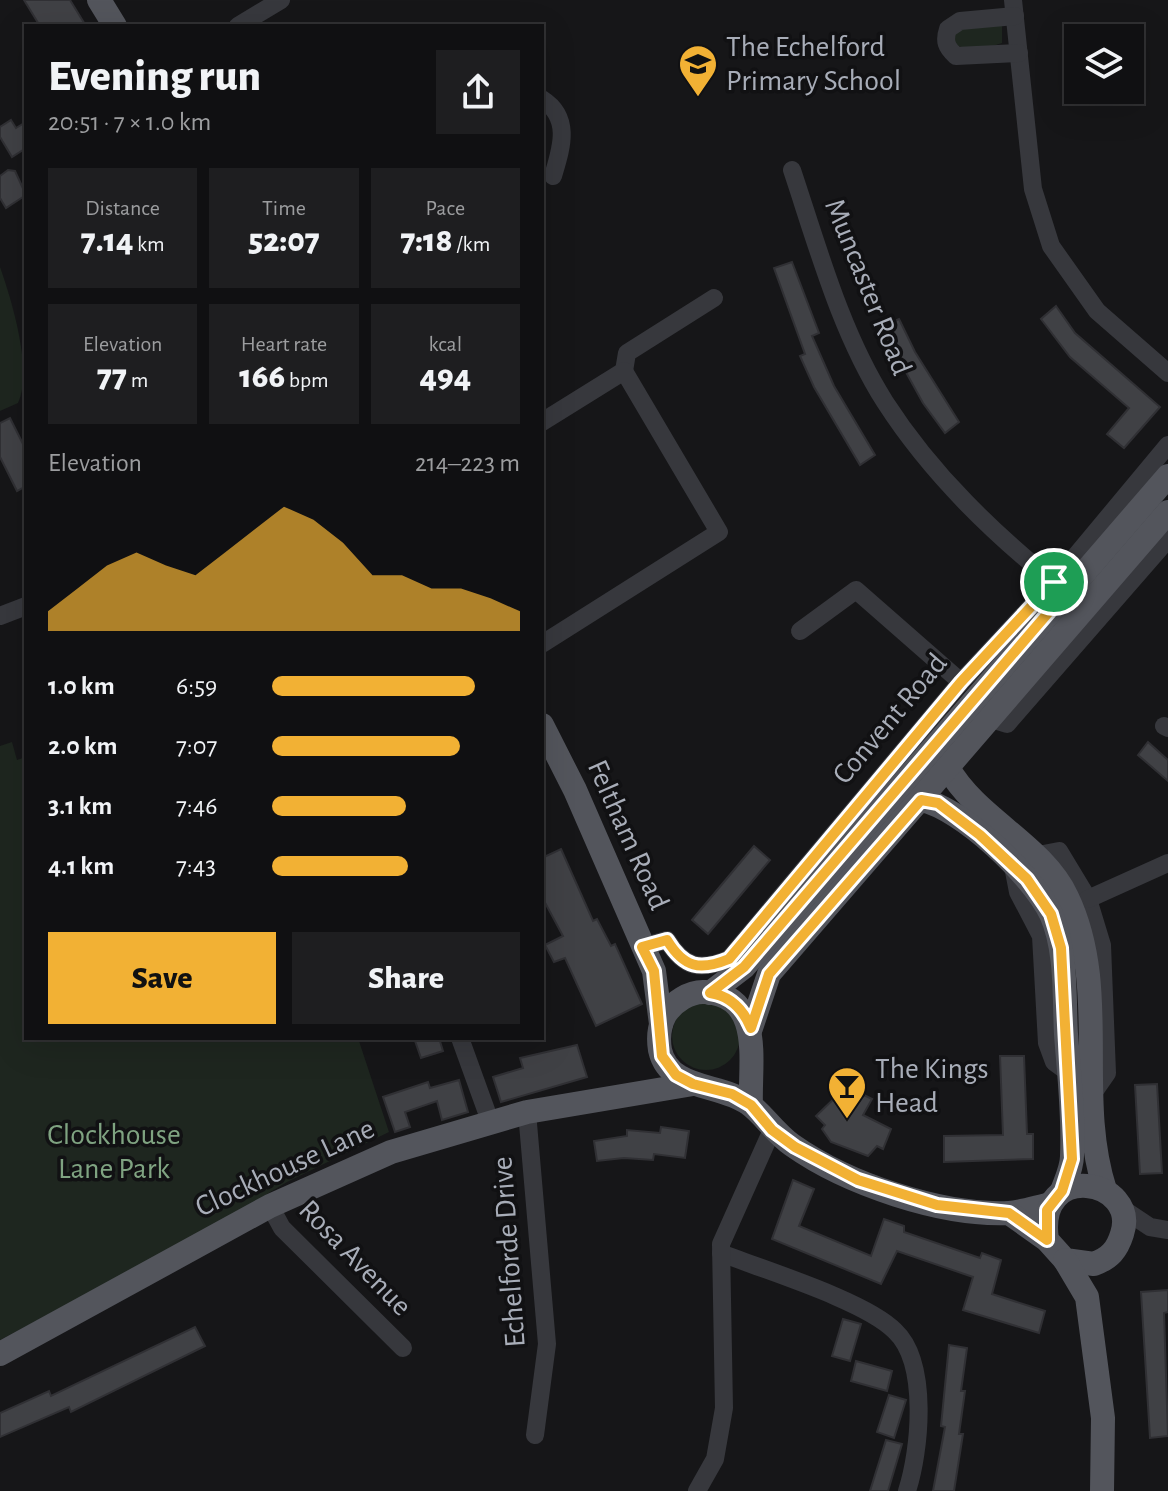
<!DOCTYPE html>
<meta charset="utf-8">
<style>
:root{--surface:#101012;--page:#1e1e20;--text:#f1f3f6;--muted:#9c9d9f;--line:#303032;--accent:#f2b134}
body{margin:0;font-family:"Alegreya Sans",sans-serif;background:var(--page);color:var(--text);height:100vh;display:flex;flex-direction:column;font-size:30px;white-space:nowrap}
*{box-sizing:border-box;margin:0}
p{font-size:26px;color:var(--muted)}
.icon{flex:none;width:44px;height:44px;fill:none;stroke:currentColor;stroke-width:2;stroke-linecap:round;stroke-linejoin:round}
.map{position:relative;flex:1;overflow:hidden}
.side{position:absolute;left:24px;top:24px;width:520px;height:1016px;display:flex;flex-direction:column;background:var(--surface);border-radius:0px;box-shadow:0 8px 32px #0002,0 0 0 2px var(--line)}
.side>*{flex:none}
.fabs{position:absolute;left:1064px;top:24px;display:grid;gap:16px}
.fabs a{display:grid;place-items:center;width:80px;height:80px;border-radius:0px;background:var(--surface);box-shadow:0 8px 32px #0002,0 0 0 2px var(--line);font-size:40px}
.pin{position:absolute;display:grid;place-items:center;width:68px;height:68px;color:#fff;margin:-34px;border:4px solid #fff;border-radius:50%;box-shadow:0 2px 8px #0007}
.round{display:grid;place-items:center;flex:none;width:84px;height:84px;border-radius:0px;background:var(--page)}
.head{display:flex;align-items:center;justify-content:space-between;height:136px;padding:0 24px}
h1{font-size:44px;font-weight:800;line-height:60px}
.figures{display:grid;grid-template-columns:repeat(3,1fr);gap:12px;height:136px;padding:8px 24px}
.figures div{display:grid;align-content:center;border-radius:0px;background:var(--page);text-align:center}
.figures b{font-size:34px;font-weight:800}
.figures small{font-size:22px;font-weight:400}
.figures p{font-size:22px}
.chart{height:224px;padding:16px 24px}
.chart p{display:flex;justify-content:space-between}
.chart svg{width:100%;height:144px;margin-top:8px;fill:var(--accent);opacity:.7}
.cta{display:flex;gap:16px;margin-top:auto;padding:16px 24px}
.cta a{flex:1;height:92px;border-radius:0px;background:var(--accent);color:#111;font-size:32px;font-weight:800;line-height:92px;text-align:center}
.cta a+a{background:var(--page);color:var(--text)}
ul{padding:0 24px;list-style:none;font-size:26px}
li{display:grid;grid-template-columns:128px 96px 1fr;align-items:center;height:60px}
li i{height:20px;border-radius:10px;background:var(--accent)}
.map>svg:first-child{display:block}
.green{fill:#1e261f}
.building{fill:#404145;stroke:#303034;stroke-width:2}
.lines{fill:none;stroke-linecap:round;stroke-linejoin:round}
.minor{stroke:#37383d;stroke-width:18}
.major{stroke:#53555c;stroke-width:24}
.route-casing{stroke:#fff;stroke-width:16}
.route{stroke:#f2b134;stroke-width:10}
.labels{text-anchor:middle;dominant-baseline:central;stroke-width:7;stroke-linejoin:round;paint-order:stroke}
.poi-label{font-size:30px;fill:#a8adb8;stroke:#111113;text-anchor:start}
.street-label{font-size:30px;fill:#a8adb8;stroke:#111113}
.park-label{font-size:30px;fill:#7fa381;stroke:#111113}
</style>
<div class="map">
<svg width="1168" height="1491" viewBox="0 0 1168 1491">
<rect width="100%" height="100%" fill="#161618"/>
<g class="green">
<path d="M1002,25V43C989,48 966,51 954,44L952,30Z"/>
<path d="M0,267C12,301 33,371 18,403L0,411Z"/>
<polygon points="12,742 17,760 26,757 26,1038 358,1038 389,1132 287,1182 197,1236 0,1340 0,746"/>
<circle cx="706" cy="1036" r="34"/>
</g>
<g class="building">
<polygon points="24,0 70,0 86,26 40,26"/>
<polygon points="11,120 16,128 26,122 26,148 12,157 0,137 0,127"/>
<polygon points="8,170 15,171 26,195 6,208 0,198 0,176"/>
<polygon points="792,262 819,333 812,336 834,386 875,455 860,465 814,387 800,356 805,354 774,268"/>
<polygon points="1056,306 1075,333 1160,407 1124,448 1107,434 1129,408 1070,357 1041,319"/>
<polygon points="899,319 915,352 959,422 945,433 923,403 881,327"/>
<polygon points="10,418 26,450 26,486 17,491 0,457 0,423"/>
<polygon points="1148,742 1168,760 1168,781 1138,755"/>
<polygon points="754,846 770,860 708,934 692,920"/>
<polygon points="561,849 593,921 597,919 611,946 615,944 642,1004 596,1026 565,958 554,962 545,945 563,936 542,897 542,858"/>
<polygon points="414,1038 439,1038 443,1051 421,1058"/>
<polygon points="577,1045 587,1077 501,1102 493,1077 523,1068 520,1058"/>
<polygon points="1000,1056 1024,1056 1027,1134 1033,1134 1033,1159 944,1162 944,1136 1003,1135"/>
<polygon points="459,1080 468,1112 442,1120 437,1101 405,1112 410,1127 395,1132 383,1097 428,1082 430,1088"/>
<polygon points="1157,1084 1162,1173 1140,1174 1135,1085"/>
<polygon points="854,1090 872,1099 863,1115 891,1129 883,1149 877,1146 868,1156 831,1142 822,1129 825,1125 816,1116 842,1091 852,1095"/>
<polygon points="661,1127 689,1131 685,1158 654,1154 653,1160 624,1158 597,1161 594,1141 627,1136 627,1130 660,1133"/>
<polygon points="793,1180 814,1189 799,1226 871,1256 884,1219 904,1226 904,1232 980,1258 982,1253 1001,1260 992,1294 1045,1311 1039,1333 963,1310 973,1277 897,1251 881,1284 772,1239"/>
<polygon points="1168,1290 1168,1312 1164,1313 1168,1436 1150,1438 1141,1292"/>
<polygon points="843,1319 861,1324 850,1361 832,1356"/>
<polygon points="195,1327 205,1346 71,1412 69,1407 0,1437 0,1413 49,1391 51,1396"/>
<polygon points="949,1345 967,1348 961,1391 965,1391 959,1434 963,1434 954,1491 933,1491 945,1427 941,1426"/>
<polygon points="856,1361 892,1371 887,1391 851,1381"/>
<polygon points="889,1395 906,1400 894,1438 877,1432"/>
<polygon points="886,1440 902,1444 888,1491 870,1491"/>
</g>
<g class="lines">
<g class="minor">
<polyline points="1013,0 1033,189 1051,246 1097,311 1168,373"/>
<path d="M1015,16L960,21L948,29C944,41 946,47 956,56L1019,53"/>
<polyline points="238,26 281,0"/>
<path d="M542,99C572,118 561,149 553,176"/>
<path d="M792,170C818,248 841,333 885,402C932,475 994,534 1061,588"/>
<polyline points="624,371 627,353 714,298"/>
<polyline points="542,422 624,371 719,532 542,644"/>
<polyline points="0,616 26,606"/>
<polyline points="800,631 856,590 961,682"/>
<polyline points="991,719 1007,724 1168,539"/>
<polyline points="1164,726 1168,728"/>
<polyline points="1033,856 1059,851 1088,899 1102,945 1107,1073 1091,1096"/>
<polyline points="1013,866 1018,892 1041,936 1047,1043 1054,1062 1069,1073"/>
<polyline points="1088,899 1168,863"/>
<path d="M642,947L667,940C684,968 700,971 729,959L961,682L1054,582L1168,445"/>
<polyline points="460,1038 490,1121"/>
<polyline points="527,1112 547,1344 535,1435"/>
<polyline points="270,1206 282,1228 403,1348"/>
<polyline points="1120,1207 1150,1227 1168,1230"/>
<path d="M721,1253C764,1270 866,1301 895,1331C929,1363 920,1451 907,1491"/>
<polyline points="697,1491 715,1459 724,1408 721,1244 772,1130"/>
</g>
<g class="major">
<polyline points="99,0 115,26"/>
<polyline points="542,725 575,790 654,971 661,1024"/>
<path d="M948,768C977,819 1042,844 1067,897C1111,989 1074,1095 1105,1190"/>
<path d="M921,800C962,808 1033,876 1051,914C1067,950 1064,996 1066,1034C1069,1074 1074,1116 1072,1156C1072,1168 1066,1180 1062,1191"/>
<polyline points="710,993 744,967 1168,476"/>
<polyline points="751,1028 769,974 1168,512"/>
<path d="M751,1105C749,1064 765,996 705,992C690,991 673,1002 665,1015C659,1026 658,1038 660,1050C669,1091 721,1083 749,1104C763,1114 775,1133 792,1145C847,1184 942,1216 1009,1213C1023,1212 1037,1207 1051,1204"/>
<path d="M1009,1213L1047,1240L1065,1260L1094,1264C1110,1258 1117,1250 1122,1234C1140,1179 1035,1159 1047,1240"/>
<polyline points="1065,1260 1087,1297 1103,1418 1102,1491"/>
<polyline points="0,1354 270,1206 391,1152 527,1112 693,1084"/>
</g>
</g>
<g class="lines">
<defs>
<path id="route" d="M1054,582L1066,592L744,967L710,993C731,996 743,1009 751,1028L769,974L921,800L938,803L980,835L1027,879L1051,914L1061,948L1072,1159L1062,1191L1047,1210V1240L1009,1213L937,1205L858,1180L795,1147L772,1130L751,1105L732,1094L693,1084L676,1075L662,1056L654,971L642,947L667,940C684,968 700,971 729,959L961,682Z"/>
</defs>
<use href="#route" class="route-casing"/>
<use href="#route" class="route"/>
</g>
<defs>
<symbol id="school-pin" viewBox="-11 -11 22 30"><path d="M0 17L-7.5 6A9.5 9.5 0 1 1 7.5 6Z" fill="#f2b134" stroke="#111113"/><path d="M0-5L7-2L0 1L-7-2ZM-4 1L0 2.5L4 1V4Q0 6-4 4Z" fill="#111"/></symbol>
<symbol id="bar-pin" viewBox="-11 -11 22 30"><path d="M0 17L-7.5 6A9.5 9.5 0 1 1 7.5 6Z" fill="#f2b134" stroke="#111113"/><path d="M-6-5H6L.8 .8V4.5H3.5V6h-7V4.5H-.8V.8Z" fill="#111"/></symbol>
</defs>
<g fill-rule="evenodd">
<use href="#school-pin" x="676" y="42" width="44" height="60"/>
<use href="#bar-pin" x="825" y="1064" width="44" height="60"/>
</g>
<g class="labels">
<g class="poi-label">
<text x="726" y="47">The Echelford<tspan x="726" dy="34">Primary School</tspan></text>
<text x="875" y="1069">The Kings<tspan x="875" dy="34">Head</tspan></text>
</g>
<g class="street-label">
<text transform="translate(868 287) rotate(68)">Muncaster Road</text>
<text transform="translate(890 719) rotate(-50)">Convent Road</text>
<text transform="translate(628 835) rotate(66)">Feltham Road</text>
<text transform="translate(285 1168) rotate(-25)">Clockhouse Lane</text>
<text transform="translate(509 1252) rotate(-94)">Echelforde Drive</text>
<text transform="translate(355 1258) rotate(46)">Rosa Avenue</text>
</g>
<g class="park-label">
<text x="114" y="1135">Clockhouse<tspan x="114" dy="34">Lane Park</tspan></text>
</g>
</g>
</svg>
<div class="fabs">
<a><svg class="icon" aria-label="layers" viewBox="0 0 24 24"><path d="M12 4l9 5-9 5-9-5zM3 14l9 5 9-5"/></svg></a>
</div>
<div class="pin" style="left:1054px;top:582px;background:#1e9e55"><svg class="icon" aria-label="arrive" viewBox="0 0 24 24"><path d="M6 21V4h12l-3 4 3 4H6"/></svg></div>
<section class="side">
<div class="head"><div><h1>Evening run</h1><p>20:51 · 7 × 1.0 km</p></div><a class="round"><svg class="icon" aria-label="share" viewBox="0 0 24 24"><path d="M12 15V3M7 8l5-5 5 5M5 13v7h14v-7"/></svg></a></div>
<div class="figures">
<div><p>Distance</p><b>7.14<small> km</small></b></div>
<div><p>Time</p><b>52:07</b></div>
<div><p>Pace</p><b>7:18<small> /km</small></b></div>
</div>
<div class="figures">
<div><p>Elevation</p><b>77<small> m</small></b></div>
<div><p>Heart rate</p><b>166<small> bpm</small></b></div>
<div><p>kcal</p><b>494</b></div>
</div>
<div class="chart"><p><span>Elevation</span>214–223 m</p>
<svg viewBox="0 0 160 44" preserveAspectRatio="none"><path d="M0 44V38L10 31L20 24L30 20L40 24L50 27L60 20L70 13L80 6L90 10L100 17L110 27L120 27L130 31L140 31L150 34L160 38V44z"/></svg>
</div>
<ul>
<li><b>1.0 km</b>6:59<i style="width:82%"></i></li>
<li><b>2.0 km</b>7:07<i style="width:76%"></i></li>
<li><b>3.1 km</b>7:46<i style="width:54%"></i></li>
<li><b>4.1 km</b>7:43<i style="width:55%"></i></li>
</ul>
<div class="cta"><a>Save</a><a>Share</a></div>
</section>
</div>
